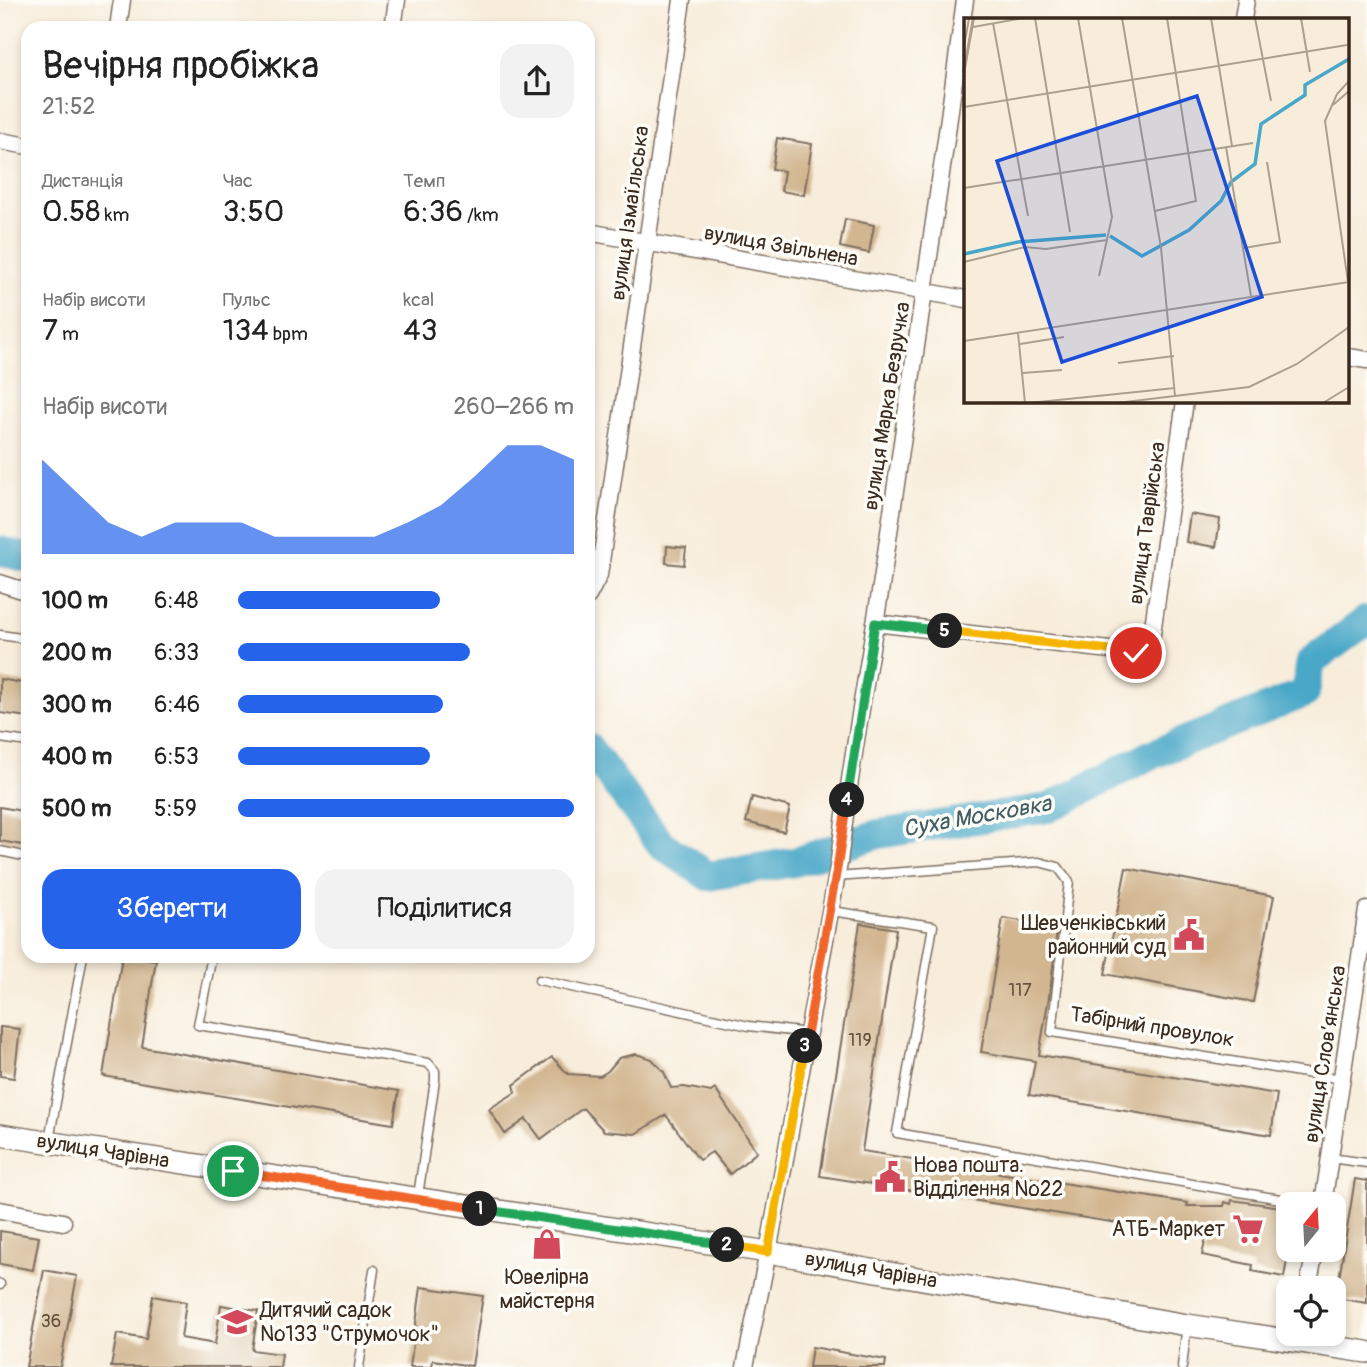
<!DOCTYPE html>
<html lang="uk">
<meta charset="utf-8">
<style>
:root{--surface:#fff;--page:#f2f2f2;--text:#222;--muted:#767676;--accent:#2563eb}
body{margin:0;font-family:Pangolin,sans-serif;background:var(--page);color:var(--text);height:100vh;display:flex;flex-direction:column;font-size:26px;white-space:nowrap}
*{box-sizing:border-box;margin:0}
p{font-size:23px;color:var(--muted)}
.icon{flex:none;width:38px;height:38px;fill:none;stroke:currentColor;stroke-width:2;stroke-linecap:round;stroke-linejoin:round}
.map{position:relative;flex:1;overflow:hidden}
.side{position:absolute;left:21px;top:21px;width:574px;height:942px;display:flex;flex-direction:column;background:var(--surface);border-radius:21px;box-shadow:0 4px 10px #0003}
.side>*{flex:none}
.needle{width:46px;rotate:18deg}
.controls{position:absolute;left:1276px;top:1192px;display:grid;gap:14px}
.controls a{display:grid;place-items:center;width:70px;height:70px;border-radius:14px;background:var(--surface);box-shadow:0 4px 10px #0003;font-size:35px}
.pin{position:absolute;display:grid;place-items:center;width:60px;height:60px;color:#fff;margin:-30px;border:4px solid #fff;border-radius:50%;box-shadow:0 2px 7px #0007}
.km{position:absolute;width:35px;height:35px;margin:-18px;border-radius:50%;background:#222;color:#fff;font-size:19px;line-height:35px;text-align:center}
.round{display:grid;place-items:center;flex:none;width:74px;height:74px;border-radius:21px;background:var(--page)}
.head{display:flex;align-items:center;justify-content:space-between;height:119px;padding:0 21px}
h1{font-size:38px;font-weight:600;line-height:52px}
.metrics{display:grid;grid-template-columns:repeat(3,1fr);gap:10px;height:119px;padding:7px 21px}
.metrics div{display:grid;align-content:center}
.metrics b{font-size:30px;font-weight:600}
.metrics small{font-size:19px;font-weight:400}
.metrics p{font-size:19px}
.chart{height:196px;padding:14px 21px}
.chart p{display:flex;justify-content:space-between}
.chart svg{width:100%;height:126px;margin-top:7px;fill:var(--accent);opacity:.7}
.button{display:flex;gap:14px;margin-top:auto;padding:14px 21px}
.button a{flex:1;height:80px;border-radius:21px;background:var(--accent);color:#fff;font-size:28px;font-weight:600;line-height:80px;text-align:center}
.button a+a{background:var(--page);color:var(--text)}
ul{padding:0 21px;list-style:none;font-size:23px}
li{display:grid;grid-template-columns:112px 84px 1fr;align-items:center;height:52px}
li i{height:18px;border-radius:9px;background:var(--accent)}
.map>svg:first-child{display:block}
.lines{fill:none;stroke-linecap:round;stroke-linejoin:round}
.river{stroke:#49a7c8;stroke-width:30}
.building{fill:#d2b690}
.service-casing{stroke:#7d6e60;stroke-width:11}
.minor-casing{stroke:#7d6e60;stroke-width:19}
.tertiary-casing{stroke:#7d6e60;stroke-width:24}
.service{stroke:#fff;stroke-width:8}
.minor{stroke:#fff;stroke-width:16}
.tertiary{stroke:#fff;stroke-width:21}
.split-1-casing{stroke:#fff;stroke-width:14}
.split-2-casing{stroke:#fff;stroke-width:14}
.split-3-casing{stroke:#fff;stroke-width:14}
.split-4-casing{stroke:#fff;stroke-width:14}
.split-5-casing{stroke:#fff;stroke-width:14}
.split-6-casing{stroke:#fff;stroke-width:14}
.split-1{stroke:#f0652b;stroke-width:9}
.split-2{stroke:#22a559;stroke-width:9}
.split-3{stroke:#f5b400;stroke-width:9}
.split-4{stroke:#f0652b;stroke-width:9}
.split-5{stroke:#22a559;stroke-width:9}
.split-6{stroke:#f5b400;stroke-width:9}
.labels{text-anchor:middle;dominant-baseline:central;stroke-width:7;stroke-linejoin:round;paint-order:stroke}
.number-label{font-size:18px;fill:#614d3a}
.street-label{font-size:21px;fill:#3b2a1e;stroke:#fdfcf7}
.poi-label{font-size:21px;fill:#3b2a1e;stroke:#fdfcf7;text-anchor:end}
.water-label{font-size:23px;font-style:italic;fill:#415c62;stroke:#fdfcf7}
.inset-river{fill:none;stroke:#49a7c8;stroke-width:3.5}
.inset-road{fill:none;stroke:#ac9f8f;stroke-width:2}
.view{fill:#1d4ed8;fill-opacity:0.15;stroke:#1d4ed8;stroke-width:3.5}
.inset-edge{fill:none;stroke:#3b2a1e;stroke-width:3.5}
</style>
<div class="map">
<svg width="1367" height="1367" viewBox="0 0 1367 1367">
<rect width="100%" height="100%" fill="#fdfcf7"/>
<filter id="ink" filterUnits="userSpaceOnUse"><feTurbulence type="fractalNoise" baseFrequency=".0143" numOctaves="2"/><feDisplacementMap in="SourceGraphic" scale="14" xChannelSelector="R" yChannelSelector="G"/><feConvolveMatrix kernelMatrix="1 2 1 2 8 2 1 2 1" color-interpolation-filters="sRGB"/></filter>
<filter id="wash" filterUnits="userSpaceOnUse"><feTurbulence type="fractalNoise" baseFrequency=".00686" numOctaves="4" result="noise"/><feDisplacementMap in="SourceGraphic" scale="28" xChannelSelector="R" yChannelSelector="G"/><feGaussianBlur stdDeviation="1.57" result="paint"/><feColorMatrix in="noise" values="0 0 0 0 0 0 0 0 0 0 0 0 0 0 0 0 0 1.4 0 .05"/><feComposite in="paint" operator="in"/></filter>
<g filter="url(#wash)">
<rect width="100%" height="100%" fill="#f8eddb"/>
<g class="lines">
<g class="river">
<polyline points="0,551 28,558"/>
<polyline points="588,747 661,844 708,876 795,862 878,834 1049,808 1148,756 1305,693 1311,662 1367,620"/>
</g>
</g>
<g id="blocks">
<g class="building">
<polygon points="777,138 812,144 804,195 781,191 784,171 772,169"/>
<polygon points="845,219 874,225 869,253 840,247"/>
<polygon points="1190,514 1220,519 1216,547 1186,542"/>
<polygon points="667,546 686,548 684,565 666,563"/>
<polygon points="0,679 28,684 28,717 0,713"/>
<polygon points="752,797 790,807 784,832 746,822"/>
<polygon points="0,807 28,812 28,846 0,841"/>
<polygon points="1126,868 1274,896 1253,1002 1105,974"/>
<polygon points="1003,918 1057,927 1051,985 1039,1055 1277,1094 1271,1135 1029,1095 1035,1061 981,1052"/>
<polygon points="860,923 896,929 862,1151 1188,1203 1187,1206 1224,1206 1225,1202 1231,1204 1232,1200 1288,1208 1288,1250 1289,1250 1284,1277 1252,1271 1253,1265 1202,1255 1206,1237 820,1176"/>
<polygon points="122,956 156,960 142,1047 399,1091 393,1124 103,1076"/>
<polygon points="0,1027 20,1029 14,1078 0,1076"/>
<polygon points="636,1054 652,1059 664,1072 671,1088 684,1087 711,1092 715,1089 757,1152 730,1174 712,1152 699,1160 666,1115 635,1134 604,1131 583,1108 541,1139 526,1119 505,1134 489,1109 516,1092 514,1085 552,1057 568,1074 600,1076 608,1071 619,1058"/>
<polygon points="1355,1179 1367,1181 1367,1303 1336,1298"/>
<polygon points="0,1231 39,1237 33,1270 0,1264"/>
<polygon points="44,1270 77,1276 60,1367 26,1367"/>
<polygon points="421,1287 483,1296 472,1366 433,1360 432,1367 410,1367"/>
<polygon points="153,1296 186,1302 181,1338 215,1344 221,1305 258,1311 252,1350 282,1354 280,1367 111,1367 117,1334 146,1339"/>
<polygon points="812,1347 886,1360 885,1367 809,1367"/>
</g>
</g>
</g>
<g filter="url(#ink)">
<use href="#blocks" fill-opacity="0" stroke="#7d6e60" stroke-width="2"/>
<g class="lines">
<defs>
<g id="service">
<polyline points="0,635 28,639"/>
<polyline points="0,738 28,742"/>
<polyline points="0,851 28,857"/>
<polyline points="836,877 1039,862 1058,867 1069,882 1052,1032 1342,1079"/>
<polyline points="831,911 933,926 897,1133 1309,1204"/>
<polyline points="212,956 198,1025 428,1063 435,1071 435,1080 418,1196"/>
<polyline points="539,980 749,1026 808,1033"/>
<polyline points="49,1140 83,956"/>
<polyline points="1330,1158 1367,1163"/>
<polyline points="0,1284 0,1285"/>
<polyline points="359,1367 374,1270"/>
<polyline points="1182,1367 1187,1325"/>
</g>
<g id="minor">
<polyline points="1243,19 1246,0"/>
<polyline points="118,28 122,0"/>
<polyline points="393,28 397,0"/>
<polyline points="0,141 28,146"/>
<polyline points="588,232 966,299"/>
<polyline points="1348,357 1367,360"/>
<polyline points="0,583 28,592"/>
<polyline points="588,596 599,575 682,0"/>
<polyline points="875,623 1136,653 1145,651 1151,641 1185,401"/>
<polyline points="1323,1204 1367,910"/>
<polyline points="0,1210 63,1222"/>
<polyline points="1308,1288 1315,1250"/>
<path d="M745,1367L768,1252L839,863C850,762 870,661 885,560C913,374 940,187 965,0"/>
</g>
<polyline id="tertiary" points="0,1135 768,1252 1187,1325 1367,1352"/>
</defs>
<use href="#service" class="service-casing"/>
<use href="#minor" class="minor-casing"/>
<use href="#tertiary" class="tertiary-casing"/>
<use href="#service" class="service"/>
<use href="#minor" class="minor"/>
<use href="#tertiary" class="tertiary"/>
</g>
</g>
<g class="lines" filter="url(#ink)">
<defs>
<polyline id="split-1" points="233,1171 480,1209"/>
<polyline id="split-2" points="480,1209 727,1245"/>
<polyline id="split-3" points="727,1245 768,1252 805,1046"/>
<polyline id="split-4" points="805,1046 838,863 847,800"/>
<polyline id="split-5" points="847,800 875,623 945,631"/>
<polyline id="split-6" points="945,631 1136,653"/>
</defs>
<use href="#split-1" class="split-1-casing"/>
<use href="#split-2" class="split-2-casing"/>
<use href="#split-3" class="split-3-casing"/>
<use href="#split-4" class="split-4-casing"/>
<use href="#split-5" class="split-5-casing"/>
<use href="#split-6" class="split-6-casing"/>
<use href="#split-1" class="split-1"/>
<use href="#split-2" class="split-2"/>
<use href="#split-3" class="split-3"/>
<use href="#split-4" class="split-4"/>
<use href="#split-5" class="split-5"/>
<use href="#split-6" class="split-6"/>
</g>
<defs>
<symbol id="civic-bare" viewBox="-9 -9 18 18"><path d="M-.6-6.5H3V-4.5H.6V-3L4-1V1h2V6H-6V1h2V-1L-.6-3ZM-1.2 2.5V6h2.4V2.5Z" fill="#d1495b" stroke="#fdfcf7" stroke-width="2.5" paint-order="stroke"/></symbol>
<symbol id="supermarket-bare" viewBox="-9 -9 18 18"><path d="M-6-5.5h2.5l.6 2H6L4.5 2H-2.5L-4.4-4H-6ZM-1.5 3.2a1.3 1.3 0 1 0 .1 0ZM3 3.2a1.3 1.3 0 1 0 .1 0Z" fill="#d1495b" stroke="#fdfcf7" stroke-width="2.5" paint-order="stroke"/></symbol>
<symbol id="shop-bare" viewBox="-9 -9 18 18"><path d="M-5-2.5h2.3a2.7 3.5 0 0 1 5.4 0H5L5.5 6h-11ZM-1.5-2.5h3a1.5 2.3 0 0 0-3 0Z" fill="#d1495b" stroke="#fdfcf7" stroke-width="2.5" paint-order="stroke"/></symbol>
<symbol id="school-bare" viewBox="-9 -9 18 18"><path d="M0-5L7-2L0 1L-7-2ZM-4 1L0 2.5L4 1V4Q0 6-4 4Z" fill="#d1495b" stroke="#fdfcf7" stroke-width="2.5" paint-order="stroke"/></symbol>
</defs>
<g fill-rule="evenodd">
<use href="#civic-bare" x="1167" y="913" width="44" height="44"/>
<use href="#civic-bare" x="868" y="1155" width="44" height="44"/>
<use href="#supermarket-bare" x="1226" y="1207" width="44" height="44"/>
<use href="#shop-bare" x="525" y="1222" width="44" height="44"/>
<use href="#school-bare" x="215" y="1300" width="44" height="44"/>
</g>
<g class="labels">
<g class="number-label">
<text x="1020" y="990">117</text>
<text x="860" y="1040">119</text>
<text x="51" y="1321">36</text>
</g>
<g class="street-label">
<text transform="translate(630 213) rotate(-82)">вулиця Ізмаїльська</text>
<text transform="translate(781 246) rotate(10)">вулиця Звільнена</text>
<text transform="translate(887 406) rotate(-81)">вулиця Марка Безручка</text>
<text transform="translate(1147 523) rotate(-82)">вулиця Таврійська</text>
<text transform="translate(1152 1027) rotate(9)">Табірний провулок</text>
<text transform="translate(1325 1054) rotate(-81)">вулиця Слов’янська</text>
<text transform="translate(103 1151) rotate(9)">вулиця Чарівна</text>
<text transform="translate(871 1270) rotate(10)">вулиця Чарівна</text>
</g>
<g class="poi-label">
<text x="1166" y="923">Шевченківський<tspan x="1166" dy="24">районний суд</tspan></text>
<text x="913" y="1165" text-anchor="start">Нова пошта.<tspan x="913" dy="24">Відділення №22</tspan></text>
<text x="1225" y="1229">АТБ-Маркет</text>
<text x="547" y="1277" text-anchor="middle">Ювелірна<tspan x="547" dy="24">майстерня</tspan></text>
<text x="260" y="1310" text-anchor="start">Дитячий садок<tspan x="260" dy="24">№133 "Струмочок"</tspan></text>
</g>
<g class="water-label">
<text transform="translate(977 816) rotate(-10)">Суха Московка</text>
</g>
</g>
<g transform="translate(964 18)">
<rect width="385" height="385" fill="#f8eddb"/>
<path class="inset-river" d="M146,218L178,238L225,212L257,183L267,164L291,146L297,106L341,77V67L385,41M0,236L54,224L142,217"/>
<path class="inset-road" d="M71,0L106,214M114,0L148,199L135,258M158,0L197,230L211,378M247,0L268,128M291,0L307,83M337,0L346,54M29,5L64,198M9,9L60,0M0,29L5,0M0,50L9,0M0,56L10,0M369,87L385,73M0,89L383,27M262,129L287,278M0,170L289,125M191,193L232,183L203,0M280,230L316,224L303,144M0,244L61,229L82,231L143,222M384,264L361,103L373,76L385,63M54,315L61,385M0,323L385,264M56,326L100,319M154,345L210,338M59,355L98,352M65,385L211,370M153,385L285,369L333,346L385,309M359,385L385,369"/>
<path class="view" d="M233,78L298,279L98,344L33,143Z"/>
<rect width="385" height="385" class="inset-edge"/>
</g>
</svg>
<div class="controls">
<a><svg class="needle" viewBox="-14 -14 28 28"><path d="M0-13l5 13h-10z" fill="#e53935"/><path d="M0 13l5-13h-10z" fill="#767676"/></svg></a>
<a><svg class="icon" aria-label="locate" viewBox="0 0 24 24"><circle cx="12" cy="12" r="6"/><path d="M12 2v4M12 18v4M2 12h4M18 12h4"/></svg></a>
</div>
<div class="pin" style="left:233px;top:1171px;background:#1e9e55"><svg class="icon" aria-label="arrive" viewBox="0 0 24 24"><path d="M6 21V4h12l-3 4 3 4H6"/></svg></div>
<div class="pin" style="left:1136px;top:653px;background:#d93025"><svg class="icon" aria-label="check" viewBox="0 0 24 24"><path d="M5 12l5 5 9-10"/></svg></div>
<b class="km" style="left:480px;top:1209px">1</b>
<b class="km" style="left:727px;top:1245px">2</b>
<b class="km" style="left:805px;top:1046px">3</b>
<b class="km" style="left:847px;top:800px">4</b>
<b class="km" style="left:945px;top:631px">5</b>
<section class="side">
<div class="head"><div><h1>Вечірня пробіжка</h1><p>21:52</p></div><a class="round"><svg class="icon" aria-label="share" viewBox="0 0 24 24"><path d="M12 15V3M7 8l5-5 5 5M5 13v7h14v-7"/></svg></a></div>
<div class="metrics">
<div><p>Дистанція</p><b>0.58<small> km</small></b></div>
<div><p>Час</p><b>3:50</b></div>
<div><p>Темп</p><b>6:36<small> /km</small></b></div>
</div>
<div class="metrics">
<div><p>Набір висоти</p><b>7<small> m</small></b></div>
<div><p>Пульс</p><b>134<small> bpm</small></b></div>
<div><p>kcal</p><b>43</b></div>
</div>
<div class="chart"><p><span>Набір висоти</span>260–266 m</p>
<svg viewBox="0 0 160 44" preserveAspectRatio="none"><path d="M0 44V11L10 22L20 33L30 38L40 33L50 33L60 33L70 38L80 38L90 38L100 38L110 33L120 27L130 17L140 6L150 6L160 11V44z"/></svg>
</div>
<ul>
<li><b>100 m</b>6:48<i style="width:60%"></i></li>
<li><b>200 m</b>6:33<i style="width:69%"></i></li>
<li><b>300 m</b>6:46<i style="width:61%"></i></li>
<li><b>400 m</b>6:53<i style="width:57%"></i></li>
<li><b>500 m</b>5:59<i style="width:100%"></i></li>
</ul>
<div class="button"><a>Зберегти</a><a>Поділитися</a></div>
</section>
</div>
